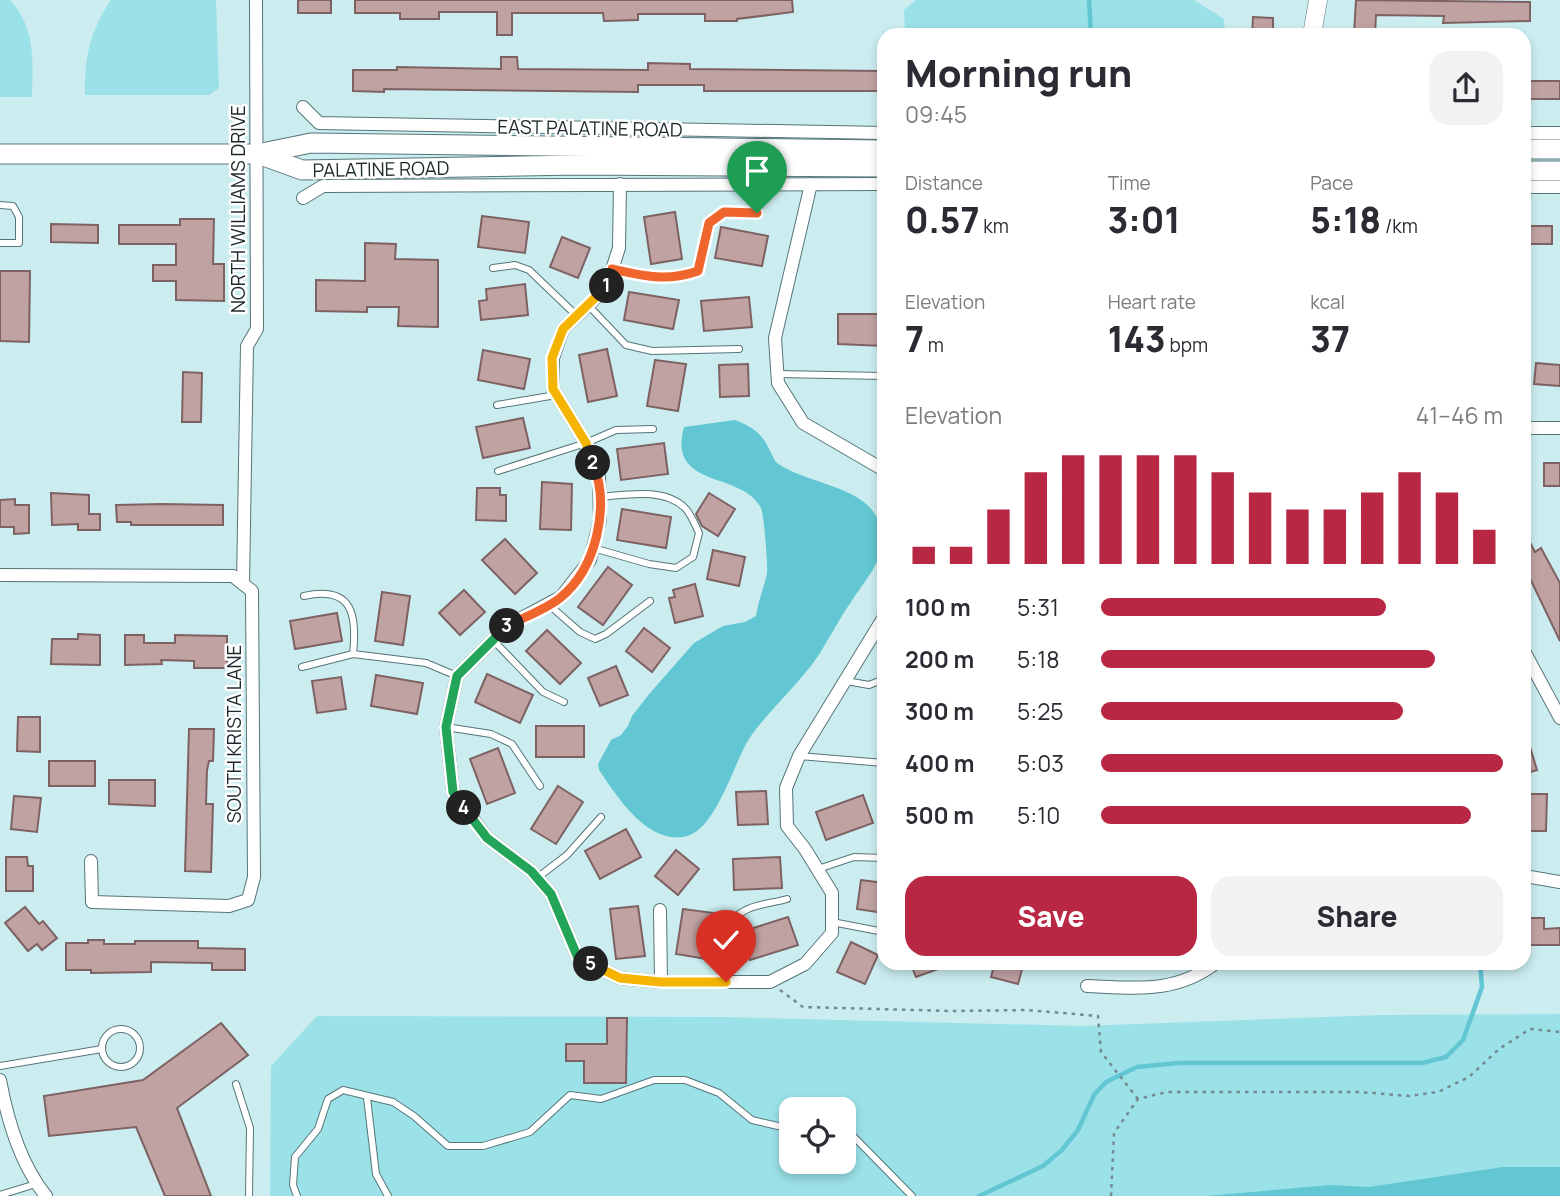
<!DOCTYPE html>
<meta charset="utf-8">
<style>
:root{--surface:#fff;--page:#f2f2f3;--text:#2b2b33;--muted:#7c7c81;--accent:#b82743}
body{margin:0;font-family:Manrope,sans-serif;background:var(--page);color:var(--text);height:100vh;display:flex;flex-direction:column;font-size:26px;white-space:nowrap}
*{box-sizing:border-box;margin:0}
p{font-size:23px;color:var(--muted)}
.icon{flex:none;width:38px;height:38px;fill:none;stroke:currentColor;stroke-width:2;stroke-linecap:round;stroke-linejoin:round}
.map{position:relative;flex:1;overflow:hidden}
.sheet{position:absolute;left:877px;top:28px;width:654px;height:942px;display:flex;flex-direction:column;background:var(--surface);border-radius:21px;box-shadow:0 4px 10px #0003}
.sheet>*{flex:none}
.controls{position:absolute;left:779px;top:1097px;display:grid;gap:14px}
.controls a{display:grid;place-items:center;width:77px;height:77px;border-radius:14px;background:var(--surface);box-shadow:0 4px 10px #0003;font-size:35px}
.pin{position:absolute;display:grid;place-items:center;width:60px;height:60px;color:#fff;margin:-72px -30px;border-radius:50% 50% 50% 0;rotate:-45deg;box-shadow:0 0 7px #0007}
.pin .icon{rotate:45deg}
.km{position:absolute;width:35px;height:35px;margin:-18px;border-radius:50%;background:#222;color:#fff;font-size:19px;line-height:35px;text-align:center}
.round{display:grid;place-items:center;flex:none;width:74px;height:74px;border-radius:21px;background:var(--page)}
.summary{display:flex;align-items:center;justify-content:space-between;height:119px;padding:0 28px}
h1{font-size:38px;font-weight:800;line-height:52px}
.metrics{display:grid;grid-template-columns:repeat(3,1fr);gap:10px;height:119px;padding:7px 28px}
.metrics div{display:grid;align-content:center}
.metrics b{font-size:35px;font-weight:800}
.metrics small{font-size:19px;font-weight:400}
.metrics p{font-size:19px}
.chart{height:196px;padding:14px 28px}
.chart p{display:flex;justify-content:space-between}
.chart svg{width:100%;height:126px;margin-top:7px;stroke:var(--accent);stroke-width:6}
.cta{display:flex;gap:14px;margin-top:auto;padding:14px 28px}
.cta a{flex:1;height:80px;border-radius:21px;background:var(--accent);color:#fff;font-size:28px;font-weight:800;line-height:80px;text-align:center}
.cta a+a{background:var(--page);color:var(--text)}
ul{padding:0 28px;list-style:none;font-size:23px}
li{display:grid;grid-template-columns:112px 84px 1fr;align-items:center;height:52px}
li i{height:18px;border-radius:9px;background:var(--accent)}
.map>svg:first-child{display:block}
.green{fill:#9be1e8;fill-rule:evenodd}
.water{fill:#62c7d2}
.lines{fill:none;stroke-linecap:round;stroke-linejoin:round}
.stream{stroke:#62c7d2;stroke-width:4.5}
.building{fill:#c0a2a3;stroke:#7e6263;stroke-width:2}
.lane-casing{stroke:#567578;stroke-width:8}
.street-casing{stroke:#567578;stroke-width:14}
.secondary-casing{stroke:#567578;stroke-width:19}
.primary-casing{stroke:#567578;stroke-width:21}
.path{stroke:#738b8d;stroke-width:2.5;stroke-dasharray:3.5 5;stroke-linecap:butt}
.lane{stroke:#fff;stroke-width:6}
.street{stroke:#fff;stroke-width:12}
.secondary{stroke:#fff;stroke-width:18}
.primary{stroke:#fff;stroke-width:19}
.split-1-casing{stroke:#fff;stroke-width:14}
.split-2-casing{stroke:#fff;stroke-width:14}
.split-3-casing{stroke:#fff;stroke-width:14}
.split-4-casing{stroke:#fff;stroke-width:14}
.split-5-casing{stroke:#fff;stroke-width:14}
.split-6-casing{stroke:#fff;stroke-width:14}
.split-1{stroke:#f0652b;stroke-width:9}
.split-2{stroke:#f5b400;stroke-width:9}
.split-3{stroke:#f0652b;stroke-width:9}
.split-4{stroke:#22a559;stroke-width:9}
.split-5{stroke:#22a559;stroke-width:9}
.split-6{stroke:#f5b400;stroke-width:9}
.labels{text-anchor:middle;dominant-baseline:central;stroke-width:5;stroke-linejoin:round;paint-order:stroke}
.street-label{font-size:19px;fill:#1d2a2b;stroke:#fff}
</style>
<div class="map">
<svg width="1560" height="1196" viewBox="0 0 1560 1196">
<rect width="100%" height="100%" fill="#cbedf0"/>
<g class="green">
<path d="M0,0H10C36,29 33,60 32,97H0Z"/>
<path d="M111,0H216L219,88L209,95H85C84,58 90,31 111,0Z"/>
<polygon points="916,0 1194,0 1224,19 1225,35 905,35 904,10"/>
<path d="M1560,1014V1196H270L271,1066L317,1016L724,1017L1082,1026L1381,1015ZM791,1110H844V1162H791Z"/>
</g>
<g class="water">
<path d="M735,420C752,427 761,432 769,449C772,454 774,460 777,463C813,488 880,485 882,538C882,563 866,579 853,599C841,616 831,635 820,653C800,684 770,708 749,739C734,762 715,834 683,837C645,842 617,796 599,770L598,764L611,740L621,735L628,726L632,716L650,693L694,643L723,626L745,622L756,616C758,601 764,588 767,573C768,566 764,514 761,508C742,470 667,490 684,427Z"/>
<polygon points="1503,1167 1560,1167 1560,1196 1206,1196 1330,1185 1369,1187"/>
</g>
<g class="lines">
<g class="stream">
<polyline points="1089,0 1091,35"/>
<polyline points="979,1196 1043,1166 1062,1150 1078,1130 1094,1095 1106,1082 1137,1067 1178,1063 1422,1063 1446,1057 1463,1040 1482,987 1480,962"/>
</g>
</g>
<g class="building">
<rect x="298" y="0" width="33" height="13"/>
<polygon points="355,0 792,0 793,12 737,19 737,21 705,21 705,14 638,14 638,20 604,21 603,13 512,13 512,35 497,35 497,12 439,12 439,19 400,19 400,13 355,13"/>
<polygon points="1356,0 1530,2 1530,21 1443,23 1444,16 1376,15 1375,35 1354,34"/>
<polygon points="1253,17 1273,18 1273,35 1252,35"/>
<polygon points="501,57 517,57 518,69 648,70 648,63 690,64 690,69 884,71 884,91 704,91 704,85 638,85 638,92 384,89 384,92 353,91 353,70 397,70 397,67 501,69"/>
<rect x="1524" y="81" width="36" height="18"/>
<polygon points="675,212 682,259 651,264 644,217"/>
<polygon points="482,216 529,222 525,253 478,247"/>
<polygon points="180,219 214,219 213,264 224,264 224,301 176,300 176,281 153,281 153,265 176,265 176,244 119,244 119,225 180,225"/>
<polygon points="51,224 98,225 98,243 51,242"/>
<rect x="1524" y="226" width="28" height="18"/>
<polygon points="721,227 768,236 762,266 715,258"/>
<polygon points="562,237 590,248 578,278 550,267"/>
<polygon points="365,243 396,244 395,259 438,260 438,327 398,326 399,307 367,307 367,312 316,311 316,280 365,281"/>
<polygon points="0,271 30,271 29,342 0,341"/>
<polygon points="525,284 528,315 481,320 479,301 487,300 486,289"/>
<polygon points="629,292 679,300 673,329 624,320"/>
<polygon points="749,297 752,327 704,331 701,301"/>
<polygon points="838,314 884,314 884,346 838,344"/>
<polygon points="607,349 617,396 588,402 579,355"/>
<polygon points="483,350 530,359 524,389 478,380"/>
<polygon points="655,360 686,364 678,411 647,406"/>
<polygon points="1536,363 1560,365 1560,386 1534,384"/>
<polygon points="748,364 749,396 720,397 719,365"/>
<polygon points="183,372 202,373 201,422 182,422"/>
<polygon points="523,418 530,448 483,458 476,427"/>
<polygon points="664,443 668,474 621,480 617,449"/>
<rect x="1544" y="463" width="16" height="23"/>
<polygon points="542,482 572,484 571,530 540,529"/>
<polygon points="477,488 500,488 500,495 506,495 506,521 476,520"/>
<polygon points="51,493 89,495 89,514 100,514 100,530 78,530 78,524 52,525"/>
<polygon points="709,493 735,509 718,536 702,526 696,514"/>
<polygon points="15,499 15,505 29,505 29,533 14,534 14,527 0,527 0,500"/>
<polygon points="162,504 223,505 223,525 131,525 131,522 117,522 116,505"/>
<polygon points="622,509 671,517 666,548 617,540"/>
<polygon points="1524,531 1535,552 1541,548 1560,583 1560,641 1524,566"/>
<polygon points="505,539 537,573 515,594 482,560"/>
<polygon points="713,550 745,557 739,586 707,579"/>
<polygon points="608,567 632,585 603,625 578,607"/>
<polygon points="695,584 703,616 675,623 669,598 675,597 673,590"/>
<polygon points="464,590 485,612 460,635 439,613"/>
<polygon points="382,592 410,596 403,645 375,641"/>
<polygon points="337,613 342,641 295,649 290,621"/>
<polygon points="644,628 670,648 652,672 626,651"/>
<polygon points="547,630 581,663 560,684 526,651"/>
<polygon points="78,634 100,635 100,665 51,664 52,639 78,639"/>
<polygon points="125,635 144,635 144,643 175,643 175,635 227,636 227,668 194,668 194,661 161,660 162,664 125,665"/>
<polygon points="616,666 628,695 600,706 588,678"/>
<polygon points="487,674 533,695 520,723 475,702"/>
<polygon points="376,675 423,683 417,714 371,706"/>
<polygon points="341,677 346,709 317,713 312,681"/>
<polygon points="18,717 40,717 40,752 17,751"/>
<rect x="536" y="726" width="48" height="31"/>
<polygon points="189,729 214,729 213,761 209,761 207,770 206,804 213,804 211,872 185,871"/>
<polygon points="1524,737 1527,737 1537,770 1524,774"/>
<polygon points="498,748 515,793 487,804 470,759"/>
<rect x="49" y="761" width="46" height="25"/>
<polygon points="109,780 155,780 155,806 109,804"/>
<polygon points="558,786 583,802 556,844 531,829"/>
<polygon points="766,791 768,824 738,825 736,792"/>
<polygon points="1524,794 1547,794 1546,831 1524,831"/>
<polygon points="863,795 873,823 826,840 816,812"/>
<polygon points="14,796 41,798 37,832 11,829"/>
<polygon points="626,829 641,857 600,879 585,851"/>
<polygon points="676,850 699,869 678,895 655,876"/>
<polygon points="6,857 27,857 28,866 33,866 33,891 6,891"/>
<polygon points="780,857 782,888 734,890 733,859"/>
<polygon points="861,880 884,883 884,913 857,909"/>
<polygon points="638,906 645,956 616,959 610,909"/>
<polygon points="25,907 39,924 43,921 57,938 42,950 37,944 28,951 5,923"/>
<polygon points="683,909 714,913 707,959 676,954"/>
<polygon points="788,917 798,945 750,960 741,932"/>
<polygon points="1524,918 1544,918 1544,929 1560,928 1560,945 1524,945"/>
<polygon points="88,940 104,940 104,944 135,944 135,941 198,941 198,948 245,949 245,970 212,970 212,963 151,962 151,972 91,973 91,970 66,970 66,943 88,943"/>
<polygon points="851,942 878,955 865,984 837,972"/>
<polygon points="910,962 952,962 952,964 916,977"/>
<polygon points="995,962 1024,962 1018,984 991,977"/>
<polygon points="607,1018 627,1018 626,1083 584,1083 584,1061 566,1061 566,1044 607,1044"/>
<polygon points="221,1023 248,1055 177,1108 211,1196 165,1196 136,1127 49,1136 44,1096 143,1080"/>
</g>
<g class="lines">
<defs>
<g id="lane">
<polyline points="0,205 13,206 19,217 19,243 0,243"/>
<polyline points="493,268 515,265 529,270 577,316"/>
<path d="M612,269C643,276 667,282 697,271L709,223L724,212L757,213"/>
<polyline points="588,305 626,345 652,351 739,349"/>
<polyline points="777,374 884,376"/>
<polyline points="497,405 556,395"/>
<polyline points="498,471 586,443 616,430 653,429"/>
<path d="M593,548L649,564L676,568L693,557L699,533C695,525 691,514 685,508C664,487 626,495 599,497"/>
<path d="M304,596C354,585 357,617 353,654"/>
<polyline points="548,604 580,632 595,639 606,634 650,601"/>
<polyline points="493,640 543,692 564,702"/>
<polyline points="302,667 353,654 426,663 457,676"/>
<polyline points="846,681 869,685 884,679"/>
<polyline points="446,727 491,734 512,744 540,786"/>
<polyline points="799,756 884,763"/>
<polyline points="818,869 854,857 884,858"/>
<polyline points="537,878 567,855 601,817"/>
<polyline points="832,922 884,932"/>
<path d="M726,982C725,959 718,925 744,911C755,904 774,903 787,899"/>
<circle cx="121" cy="1048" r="19"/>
<polyline points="0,1066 102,1049"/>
<polyline points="236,1084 250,1128 249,1196"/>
<polyline points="367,1098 376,1174 388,1196"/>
<polyline points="844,1135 853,1136 912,1196"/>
<polyline points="0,1195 36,1184"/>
<polyline points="297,1196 293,1185 295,1157 318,1129 328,1099 343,1090 393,1102 414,1116 448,1146 483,1146 530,1132 570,1095 601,1099 654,1080 685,1080 719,1093 752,1120 791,1129"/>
</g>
<g id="street">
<polyline points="303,107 319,123 884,133"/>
<polyline points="1524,133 1560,133"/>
<polyline points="620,184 619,248 606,288 563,329 553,358 553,389 586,443 599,477 600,520 590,560 561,597 507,626 457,676 446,727 453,792 487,838 531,871 551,894 578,958 620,978 661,982 770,982 805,964 832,933 832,893 805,849 787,826 786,788 799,756 884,617"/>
<polyline points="811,184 775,338 778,383 803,423 884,470"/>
<polyline points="1524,187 1560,187"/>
<polyline points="303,198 323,186 884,184"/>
<polyline points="1524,428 1560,428"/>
<polyline points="0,575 233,576 252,591 254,877 248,900 229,906 92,902 91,861"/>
<polyline points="243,584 247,346 257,329 256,0"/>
<polyline points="1524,651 1560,718"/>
<polyline points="1524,876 1560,882"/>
<polyline points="660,910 661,982"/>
<path d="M1087,986C1136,988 1176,994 1217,962"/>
<path d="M0,1080C7,1118 21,1165 46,1196"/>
</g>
<polyline id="secondary" points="1312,35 1318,0"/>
<g id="primary">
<polyline points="1524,149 1560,149"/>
<polyline points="0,154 257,154 311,143 884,150"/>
<polyline points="258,154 302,170 577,165 884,167"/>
<polyline points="1524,171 1560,171"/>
</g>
</defs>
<use href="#lane" class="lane-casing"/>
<use href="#street" class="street-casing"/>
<use href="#secondary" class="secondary-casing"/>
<use href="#primary" class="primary-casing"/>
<g class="path">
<polyline points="780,990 803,1007 952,1011 1027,1010 1098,1016 1101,1052 1138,1099"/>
<polyline points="1111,1196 1114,1133 1138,1099 1167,1092 1359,1092 1409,1096 1438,1092 1469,1077 1499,1049 1530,1029 1560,1032"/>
</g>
<use href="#lane" class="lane"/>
<use href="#street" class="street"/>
<use href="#secondary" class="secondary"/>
<use href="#primary" class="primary"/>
</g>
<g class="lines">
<defs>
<path id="split-1" d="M607,286L612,269C643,276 667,282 698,271L709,223L724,212L757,213"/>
<polyline id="split-2" points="593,463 586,443 553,389 552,358 563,329 607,286"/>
<path id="split-3" d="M507,626C524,617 545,610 560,598C597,568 610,506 593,463"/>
<polyline id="split-4" points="464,808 453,792 446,727 457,676 507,626"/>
<polyline id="split-5" points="464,808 487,838 531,871 551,894 578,958 591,964"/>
<polyline id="split-6" points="591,964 620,978 661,982 726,982"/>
</defs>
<use href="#split-1" class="split-1-casing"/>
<use href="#split-2" class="split-2-casing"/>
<use href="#split-3" class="split-3-casing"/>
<use href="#split-4" class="split-4-casing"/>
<use href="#split-5" class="split-5-casing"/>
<use href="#split-6" class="split-6-casing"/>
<use href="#split-1" class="split-1"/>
<use href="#split-2" class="split-2"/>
<use href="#split-3" class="split-3"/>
<use href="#split-4" class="split-4"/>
<use href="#split-5" class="split-5"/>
<use href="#split-6" class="split-6"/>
</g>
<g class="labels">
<g class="street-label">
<text transform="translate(590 128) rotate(1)">EAST PALATINE ROAD</text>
<text transform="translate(381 169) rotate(-1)">PALATINE ROAD</text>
<text transform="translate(238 209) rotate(-90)">NORTH WILLIAMS DRIVE</text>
<text transform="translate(234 734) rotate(-90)">SOUTH KRISTA LANE</text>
</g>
</g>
</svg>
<div class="controls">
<a><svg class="icon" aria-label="locate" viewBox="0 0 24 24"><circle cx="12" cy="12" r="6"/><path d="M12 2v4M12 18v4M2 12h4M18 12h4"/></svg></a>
</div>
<div class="pin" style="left:757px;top:213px;background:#1e9e55"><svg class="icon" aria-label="arrive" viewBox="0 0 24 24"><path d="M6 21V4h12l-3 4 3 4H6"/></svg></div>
<div class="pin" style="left:726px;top:982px;background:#d93025"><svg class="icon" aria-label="check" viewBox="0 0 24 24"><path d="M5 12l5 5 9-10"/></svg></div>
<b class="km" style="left:607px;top:286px">1</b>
<b class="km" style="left:593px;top:463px">2</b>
<b class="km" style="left:507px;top:626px">3</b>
<b class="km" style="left:464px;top:808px">4</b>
<b class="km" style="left:591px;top:964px">5</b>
<section class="sheet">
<div class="summary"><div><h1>Morning run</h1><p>09:45</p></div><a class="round"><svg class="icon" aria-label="share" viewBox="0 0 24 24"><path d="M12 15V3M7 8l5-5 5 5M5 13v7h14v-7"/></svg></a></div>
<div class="metrics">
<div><p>Distance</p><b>0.57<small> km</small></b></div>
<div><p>Time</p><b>3:01</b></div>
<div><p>Pace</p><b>5:18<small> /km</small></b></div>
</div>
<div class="metrics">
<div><p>Elevation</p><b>7<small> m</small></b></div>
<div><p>Heart rate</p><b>143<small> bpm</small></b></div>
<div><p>kcal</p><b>37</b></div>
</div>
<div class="chart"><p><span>Elevation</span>41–46 m</p>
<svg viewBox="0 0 160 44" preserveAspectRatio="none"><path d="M5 44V38M15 44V38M25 44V25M35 44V12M45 44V6M55 44V6M65 44V6M75 44V6M85 44V12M95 44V19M105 44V25M115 44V25M125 44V19M135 44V12M145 44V19M155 44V32"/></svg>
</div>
<ul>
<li><b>100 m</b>5:31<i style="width:71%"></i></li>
<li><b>200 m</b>5:18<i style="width:83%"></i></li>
<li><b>300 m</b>5:25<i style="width:75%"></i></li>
<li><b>400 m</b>5:03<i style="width:100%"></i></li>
<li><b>500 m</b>5:10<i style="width:92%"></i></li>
</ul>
<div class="cta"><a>Save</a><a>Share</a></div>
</section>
</div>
